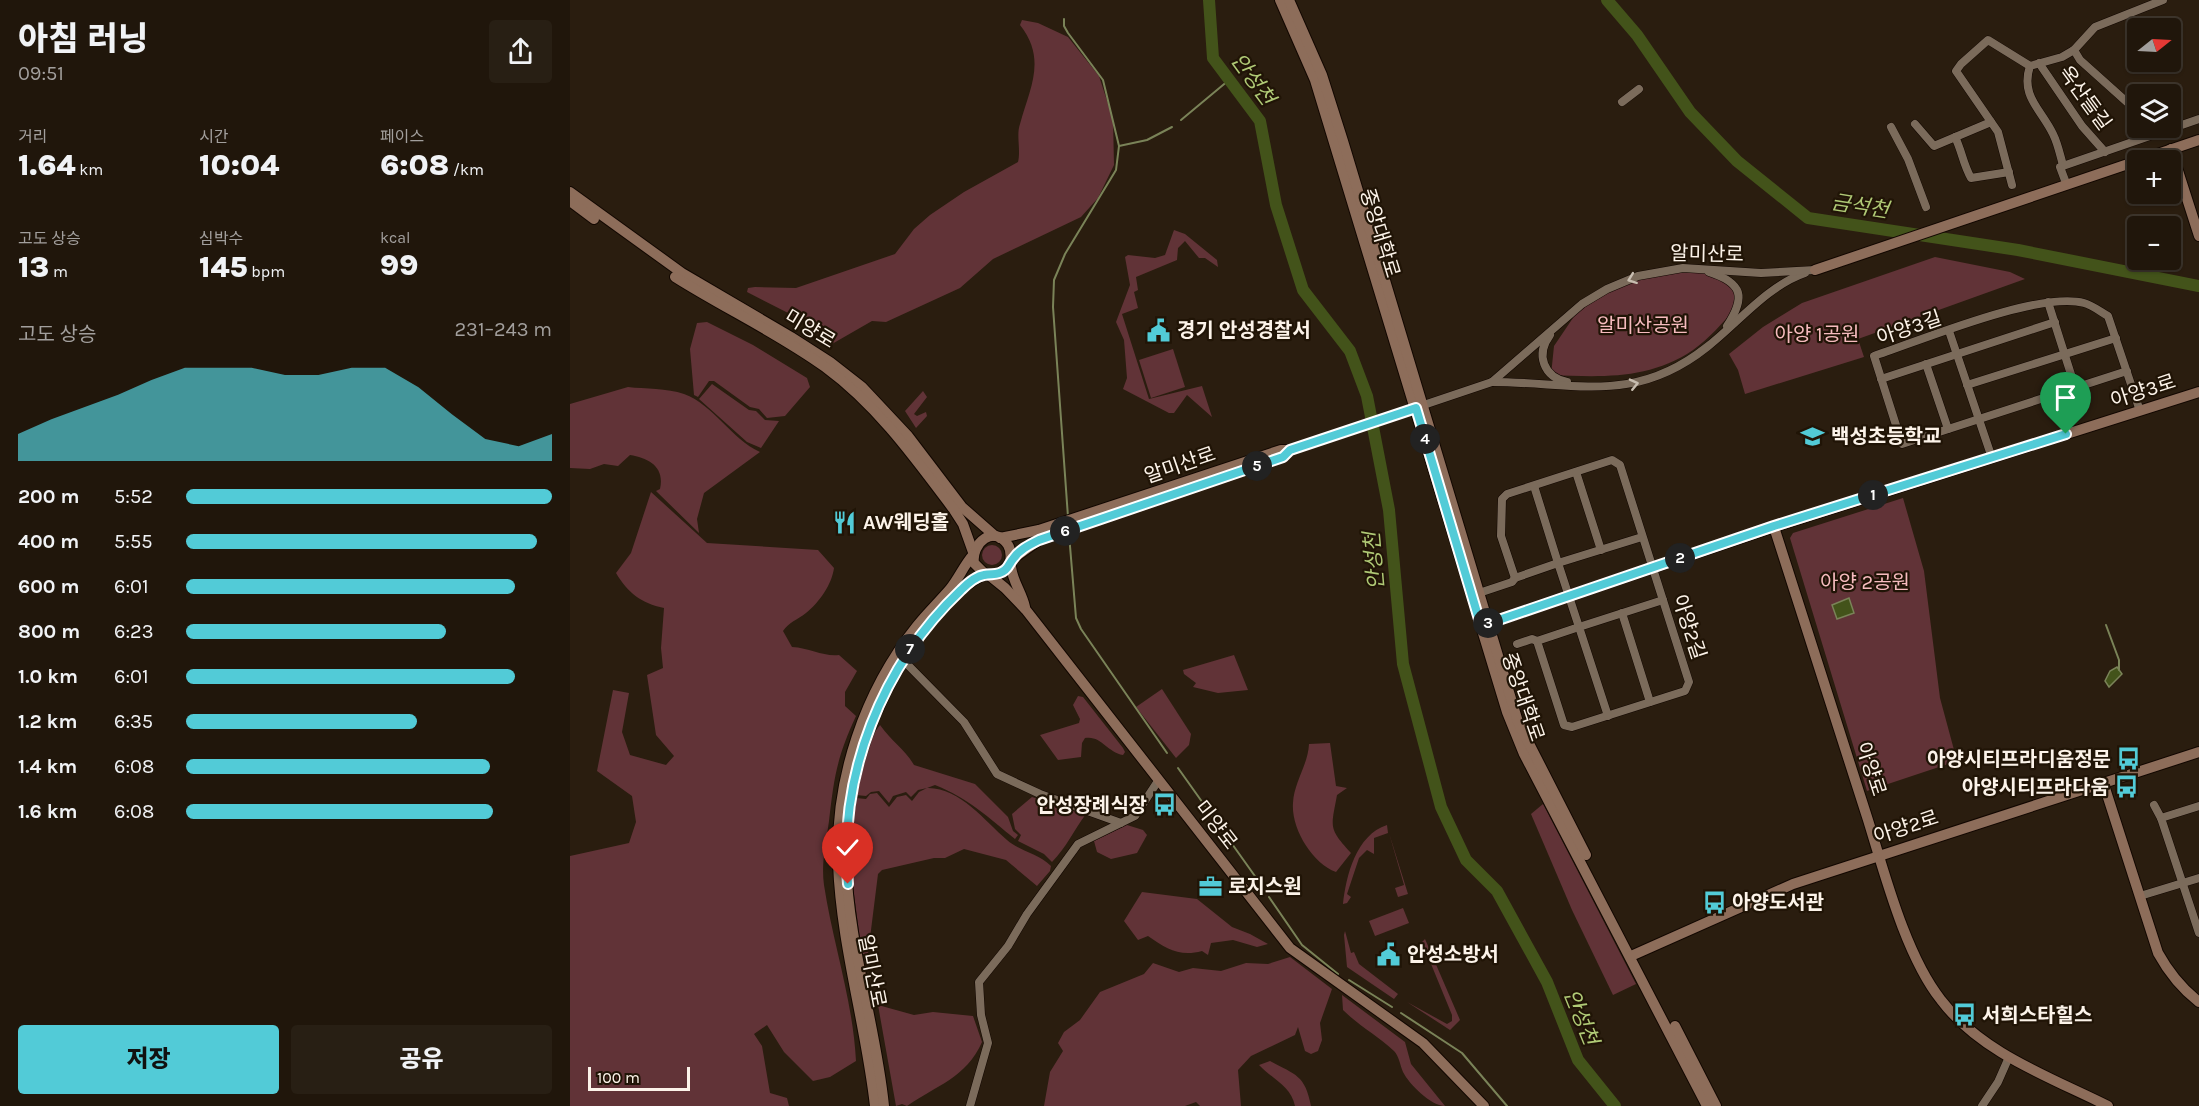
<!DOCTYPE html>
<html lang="ko">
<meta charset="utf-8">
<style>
:root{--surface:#20160b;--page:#281f14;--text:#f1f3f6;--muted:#a29f9d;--line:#3d352c;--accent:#52cbd7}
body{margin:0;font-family:Karla,"Noto Sans KR",sans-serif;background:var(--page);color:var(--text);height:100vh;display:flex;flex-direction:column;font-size:22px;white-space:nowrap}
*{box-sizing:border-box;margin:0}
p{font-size:20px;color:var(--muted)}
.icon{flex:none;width:33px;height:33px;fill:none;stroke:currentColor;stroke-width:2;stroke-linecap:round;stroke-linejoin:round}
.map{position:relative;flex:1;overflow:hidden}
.panel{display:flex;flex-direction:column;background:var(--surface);width:570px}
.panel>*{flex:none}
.needle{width:39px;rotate:72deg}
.buttons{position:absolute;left:1557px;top:18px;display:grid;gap:12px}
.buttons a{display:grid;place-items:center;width:54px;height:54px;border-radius:6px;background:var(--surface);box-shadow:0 2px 4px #0004,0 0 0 2px var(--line);font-size:30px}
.scale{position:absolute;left:18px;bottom:15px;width:102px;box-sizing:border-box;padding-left:6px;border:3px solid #fcf3e9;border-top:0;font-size:16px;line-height:21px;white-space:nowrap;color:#fcf3e9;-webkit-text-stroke:4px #201406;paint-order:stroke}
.pin{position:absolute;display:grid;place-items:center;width:51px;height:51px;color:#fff;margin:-62px -26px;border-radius:50% 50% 50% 0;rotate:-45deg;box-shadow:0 0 6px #0007}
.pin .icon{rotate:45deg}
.km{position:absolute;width:30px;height:30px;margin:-15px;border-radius:50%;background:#222;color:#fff;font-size:16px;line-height:30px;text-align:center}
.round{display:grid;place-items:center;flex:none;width:63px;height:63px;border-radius:6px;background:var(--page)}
.head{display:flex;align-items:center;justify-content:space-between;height:102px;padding:0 18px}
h1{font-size:33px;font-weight:800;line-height:45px}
.stats{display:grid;grid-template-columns:repeat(3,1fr);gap:9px;height:102px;padding:6px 18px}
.stats div{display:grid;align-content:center}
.stats b{font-size:30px;font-weight:800}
.stats small{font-size:16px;font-weight:400}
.stats p{font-size:16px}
.chart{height:168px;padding:12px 18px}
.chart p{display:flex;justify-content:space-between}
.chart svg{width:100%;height:108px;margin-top:6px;fill:var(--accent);opacity:.7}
.button{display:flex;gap:12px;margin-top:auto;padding:12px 18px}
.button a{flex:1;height:69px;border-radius:6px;background:var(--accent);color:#111;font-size:24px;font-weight:800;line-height:69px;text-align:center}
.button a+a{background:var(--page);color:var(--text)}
ul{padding:0 18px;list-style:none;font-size:20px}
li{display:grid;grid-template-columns:96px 72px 1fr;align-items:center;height:45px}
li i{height:15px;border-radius:8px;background:var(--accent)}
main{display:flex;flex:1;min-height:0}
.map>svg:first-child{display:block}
.green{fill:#613337}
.water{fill:#43531a;stroke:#7a8358;stroke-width:1.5}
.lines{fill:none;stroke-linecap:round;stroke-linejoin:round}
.stream{stroke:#7a8358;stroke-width:2}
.river{stroke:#43531a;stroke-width:12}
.street-casing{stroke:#120700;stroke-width:9}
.secondary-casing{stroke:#120700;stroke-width:12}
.street{stroke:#7b6b5b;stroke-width:8}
.secondary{stroke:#8d6d5a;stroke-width:10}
.oneway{stroke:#c8bdb0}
.route-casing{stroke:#fff;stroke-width:12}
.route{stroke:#52cbd7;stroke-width:8}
.labels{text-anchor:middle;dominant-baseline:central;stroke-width:4.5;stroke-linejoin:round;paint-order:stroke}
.street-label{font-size:20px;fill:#fcf3e9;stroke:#201406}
.park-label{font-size:20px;fill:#f6bbbe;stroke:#201406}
.poi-label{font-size:20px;font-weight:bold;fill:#fcf3e9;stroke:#201406;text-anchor:start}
.water-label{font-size:21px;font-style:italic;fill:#b0ca76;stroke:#201406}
</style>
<main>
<section class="panel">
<div class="head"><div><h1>아침 러닝</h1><p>09:51</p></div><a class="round"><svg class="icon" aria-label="share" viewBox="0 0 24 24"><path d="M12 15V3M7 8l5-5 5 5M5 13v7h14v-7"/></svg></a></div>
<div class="stats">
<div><p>거리</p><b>1.64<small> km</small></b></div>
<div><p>시간</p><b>10:04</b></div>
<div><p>페이스</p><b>6:08<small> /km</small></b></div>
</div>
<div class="stats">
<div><p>고도 상승</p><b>13<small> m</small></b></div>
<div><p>심박수</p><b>145<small> bpm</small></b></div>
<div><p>kcal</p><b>99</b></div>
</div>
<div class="chart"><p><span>고도 상승</span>231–243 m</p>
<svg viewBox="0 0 160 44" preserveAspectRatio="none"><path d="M0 44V33L10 27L20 22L30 17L40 11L50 6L60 6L70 6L80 9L90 9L100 6L110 6L120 14L130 25L140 35L150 38L160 33V44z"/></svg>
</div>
<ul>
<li><b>200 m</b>5:52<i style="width:100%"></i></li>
<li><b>400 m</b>5:55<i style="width:96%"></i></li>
<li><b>600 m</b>6:01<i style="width:90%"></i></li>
<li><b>800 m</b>6:23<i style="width:71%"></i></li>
<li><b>1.0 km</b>6:01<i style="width:90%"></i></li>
<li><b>1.2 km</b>6:35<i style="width:63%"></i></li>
<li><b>1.4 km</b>6:08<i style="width:83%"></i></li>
<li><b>1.6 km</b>6:08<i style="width:84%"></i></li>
</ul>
<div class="button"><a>저장</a><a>공유</a></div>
</section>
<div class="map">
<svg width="1629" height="1106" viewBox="0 0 1629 1106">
<rect width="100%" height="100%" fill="#2a1d0f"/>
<g class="green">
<path d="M452,20L468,23L498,37L529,76L543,119L544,165L528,198L511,217L423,259L390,288L316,322L302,321L262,344L224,316L177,292L178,288L185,287L226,288L325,254L344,229L360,215L394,192L448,162C451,150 446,135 450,124C460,88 477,59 450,25Z"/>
<polygon points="604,230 615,234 647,260 648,267 635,258 629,258 615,241 608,248 607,260 566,277 568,290 564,292 568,308 552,314 579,399 632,386 642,417 617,395 604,413 599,413 553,389 557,378 554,340 546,322 560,285 555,257 558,255 585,258 595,255"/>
<polygon points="1365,257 1440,272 1455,279 1288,339 1294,357 1175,394 1168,370 1159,354 1193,327 1232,303"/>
<path d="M1149,272L1166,288V308C1153,322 1139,339 1123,350C1079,380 1031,377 981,375L984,346L1007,312L1050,286L1087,273Z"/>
<polygon points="137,322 183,345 237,378 240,387 215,416 197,418 189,409 180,407 144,381 139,381 128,397 124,395 120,349 127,323"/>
<polygon points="603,349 615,387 581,398 569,360"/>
<polygon points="142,384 179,410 186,411 195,420 209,421 191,448 177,442 129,399"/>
<path d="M58,387C75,389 97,388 114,394C144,405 161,439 190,452L134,493L127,519L129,533L86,491L90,489C95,467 79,458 60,455L48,466L34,464L20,469L0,468V404Z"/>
<polygon points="353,391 357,397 344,414 347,416 356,412 357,416 346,428 335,411"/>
<path d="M81,492L137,543L248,550L264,568C262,584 249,603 236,613C227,620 219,622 213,631L222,647C240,648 254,657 269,655L287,671L275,692V706L286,716C267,757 264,777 259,821C256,843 251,863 254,885C263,944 283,1001 286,1061L260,1077L243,1081L214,1052L197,1025L184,1034L192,1046L200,1093L217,1098L219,1106H0V856L59,843L66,822L62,796L27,771L43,690L59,693L52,732L60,755L96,765L104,756L86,735L77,675L93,668L91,648L94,608C71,603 58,593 46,573L61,553Z"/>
<polygon points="1333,498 1354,571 1370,698 1387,761 1297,791 1220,538 1223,533"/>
<circle cx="422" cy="555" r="10"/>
<polygon points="664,655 678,690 648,693 623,687 626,683 614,674 613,670"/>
<polygon points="592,689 621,734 619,745 606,758 566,707"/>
<path d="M508,696L513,697L553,748L555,752L553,755C537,752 531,735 515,738L512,743L511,757L488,760L470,735L509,723L510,719L503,705Z"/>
<path d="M310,725C322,742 334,748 344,765L405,784L438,817L443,831L448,835L445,839C419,818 398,798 365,785L357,788C389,787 415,821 437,840C451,852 468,853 481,866L480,871L467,886L436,860L394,849L375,858H364L312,870L308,874L298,954H292L280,865L286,798L296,799L300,794L307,793L319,807L327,797L336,795L342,801L349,792L357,788L348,790L341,797L336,792L323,796L319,803L309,791L301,792L296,796L286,795L301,737Z"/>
<path d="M760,743L766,786L777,788L767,795C761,828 758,828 781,853L766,872C742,863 721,828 723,803C724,782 738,765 739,744Z"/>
<path d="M462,797L516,814C504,830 496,848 482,862L474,854L448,841L451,835L445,829L442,814Z"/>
<polygon points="973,804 1066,984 1043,995 1002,910 961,814"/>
<polygon points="557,825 573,830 577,835 567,853 541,859 527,852 524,841"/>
<path d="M817,825L818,833L804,838V854L797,850L789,858L777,894L781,897L777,903L773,904C776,876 786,835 817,825Z"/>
<polygon points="819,833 838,894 828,897 825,888 834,885"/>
<path d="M572,892L627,899L662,927L680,934L698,944L687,947L663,940L641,943L638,955L632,951C610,957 596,949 578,936L568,940L554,921Z"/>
<polygon points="833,908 839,923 805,936 799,921"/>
<polygon points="777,923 775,931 781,953 784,952 789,964 828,994 824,999 777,967 774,935"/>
<polygon points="855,939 890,1020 880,1030 837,1002 877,1024 882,1021 882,1015 852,942"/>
<polygon points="720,957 762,989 750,1023 752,1040 748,1051 741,1054 735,1051 728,1027 725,1035 681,1056 668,1070 671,1106 630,1106 626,1102 615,1106 474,1106 480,1072 493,1051 488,1043 494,1032 510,1020 530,992 574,974 583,963 609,972 623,968 651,971 676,963 698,964"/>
<path d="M772,995L835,1042L841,1064L875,1106C861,1106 839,1084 833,1072C830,1065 829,1056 824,1051C808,1036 789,1026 773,1010Z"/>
<path d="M308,1005L344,1015L363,1012L403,1016L412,1042C396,1078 367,1085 337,1106L332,1104L326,1106Z"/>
<path d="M700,1061C726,1075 735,1075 741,1106H725C721,1086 702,1079 689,1065Z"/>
</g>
<g class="water">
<polygon points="1279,598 1284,613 1267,619 1262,605"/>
<polygon points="1547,667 1552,674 1539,687 1535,681 1540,671"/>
</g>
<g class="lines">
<g class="stream">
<polyline points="494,19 494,26 498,33 533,80 549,146 546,170 495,254 484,280 483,307 498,517"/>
<polyline points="611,120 659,80"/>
<polyline points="549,146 577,140 602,127"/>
<polyline points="499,534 506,618 511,629 597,753"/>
<polyline points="1536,625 1549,660 1549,670"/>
<polyline points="608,768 692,886"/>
<polyline points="699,897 732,945 768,974"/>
<polyline points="779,980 822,1007"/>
<polyline points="831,1013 892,1053 937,1106"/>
</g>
<g class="river">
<polyline points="639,0 643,58 690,121 706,205 733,290 780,351 797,396 819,510 833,664 871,807 896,860 927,891 977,982 1008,1060 1045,1106"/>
<polyline points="1037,0 1067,35 1120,112 1167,161 1238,218 1448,250 1629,286"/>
</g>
<defs>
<g id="street">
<polyline points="1504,50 1510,60 1568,112"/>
<polyline points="1469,63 1512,126 1535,152"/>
<polyline points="1052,102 1069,89"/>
<polyline points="1345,124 1364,146 1421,122"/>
<polyline points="1321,127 1338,159 1356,207"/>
<path d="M1385,137C1392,151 1393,164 1401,178L1439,172"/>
<path d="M1493,165C1490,155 1488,144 1483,134C1471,109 1450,96 1460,66L1492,57L1504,50L1525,27L1593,0"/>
<polyline points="1496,183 1490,167 1629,119"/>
<polyline points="1442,185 1428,132 1386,71 1391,64 1418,40 1460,66"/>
<path d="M1139,272C1173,283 1176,297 1157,326"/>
<polyline points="1478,302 1505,387"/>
<polyline points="1379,331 1422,458"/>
<path d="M980,335C965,355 974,377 997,382"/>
<polyline points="1356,364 1378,429"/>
<path d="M1557,371L1332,444L1304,356C1352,340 1469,291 1514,303C1522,305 1531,312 1538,316L1570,411"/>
<polyline points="1311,379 1485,322"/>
<path d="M922,382C1006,382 1064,405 1137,347C1168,323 1197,286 1235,273"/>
<polyline points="1397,385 1546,338"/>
<polyline points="720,450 922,382 1012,304 1037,289 1068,276 1113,268 1191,273 1245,270"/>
<polygon points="1042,460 1050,465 1119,682 1115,691 1002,727 994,725 967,641 1009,627 988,563 945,578 931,536 932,499 937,494"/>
<polyline points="1006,472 1031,550"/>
<polyline points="964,486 988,563 1072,537"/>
<polyline points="909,593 942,582 945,578"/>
<polyline points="1052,613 1080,702"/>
<polyline points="947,644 962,639 967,641"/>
<polyline points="333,660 394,722 427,774 470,794 551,823"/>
<polyline points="1038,716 1009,627 1093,600"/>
<polyline points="1584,805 1591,818"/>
<polyline points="1629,806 1591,818 1629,933"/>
<polyline points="1570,896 1629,878"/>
<polyline points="400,1106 418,1043 411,1015 409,982 438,946 457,914 508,844 565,816 588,781"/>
<polyline points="1412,1106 1428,1082 1439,1057"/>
</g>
<g id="secondary">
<polyline points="710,0 745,80 937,712 954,754 1137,1106"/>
<polyline points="719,0 752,75 773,141 948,722 1016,855"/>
<polyline points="1601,149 1629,236"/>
<polyline points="0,192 112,273 221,337 260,362 292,387 338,436 392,507 425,536"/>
<polyline points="0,201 24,219"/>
<polyline points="1245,270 1629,140"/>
<path d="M105,277C154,308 208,333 255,367C307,405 345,458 384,510L393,524L403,552"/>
<path d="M1204,527C1236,624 1267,722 1298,820C1315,875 1336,956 1371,1000C1411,1053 1480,1077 1538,1106"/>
<polyline points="430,538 469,530 711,450 720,450"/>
<polyline points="441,560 469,540 716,453"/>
<path d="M440,564L427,575L415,574L404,563C401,543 424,524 438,545C443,553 439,559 441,567C443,582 452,593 455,607"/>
<polyline points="419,575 435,588 456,610 720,948 853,1043 914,1106"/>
<polyline points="913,625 1204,527 1629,392"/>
<path d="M1533,782L1588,953C1599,973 1611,988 1629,1002"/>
<polyline points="1061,956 1223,884 1629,752"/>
<polyline points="1105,1026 1146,1106"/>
<path d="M305,1106C296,1025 271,945 268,863C265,779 294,692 347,626C357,613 369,602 380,589C389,578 394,565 403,555"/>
<path d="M314,1106C306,1025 278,944 276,862C274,793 295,727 329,667C349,633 379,592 415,574"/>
</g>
</defs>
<use href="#street" class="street-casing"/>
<use href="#secondary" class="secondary-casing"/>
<use href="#street" class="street"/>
<use href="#secondary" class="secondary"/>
</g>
<defs><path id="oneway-chevron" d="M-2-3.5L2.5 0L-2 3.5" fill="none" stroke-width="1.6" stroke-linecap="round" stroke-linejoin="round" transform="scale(1.5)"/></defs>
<g class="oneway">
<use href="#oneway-chevron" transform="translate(1062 279) rotate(159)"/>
<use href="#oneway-chevron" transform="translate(1064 384) rotate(-13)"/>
</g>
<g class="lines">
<defs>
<path id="route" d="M278,884C268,775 312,665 391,590C397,584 406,576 414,575C422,573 428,576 435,570C439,567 440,562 443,559C449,550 459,545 469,540L713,457L720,450L846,408L911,626L1204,526L1496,434"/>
</defs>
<use href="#route" class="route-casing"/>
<use href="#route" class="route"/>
</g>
<defs>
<symbol id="civic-bare" viewBox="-9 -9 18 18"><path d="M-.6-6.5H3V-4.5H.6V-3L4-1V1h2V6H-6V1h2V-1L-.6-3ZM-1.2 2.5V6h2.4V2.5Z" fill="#52cbd7" stroke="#201406" stroke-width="2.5" paint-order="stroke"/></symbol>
<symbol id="school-bare" viewBox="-9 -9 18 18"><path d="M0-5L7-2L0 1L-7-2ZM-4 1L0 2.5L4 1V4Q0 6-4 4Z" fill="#52cbd7" stroke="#201406" stroke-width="2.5" paint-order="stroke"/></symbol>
<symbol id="restaurant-bare" viewBox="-9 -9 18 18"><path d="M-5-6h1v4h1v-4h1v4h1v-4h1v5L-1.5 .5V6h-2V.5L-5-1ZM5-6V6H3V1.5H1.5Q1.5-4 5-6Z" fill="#52cbd7" stroke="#201406" stroke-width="2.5" paint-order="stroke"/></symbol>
<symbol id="bus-bare" viewBox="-9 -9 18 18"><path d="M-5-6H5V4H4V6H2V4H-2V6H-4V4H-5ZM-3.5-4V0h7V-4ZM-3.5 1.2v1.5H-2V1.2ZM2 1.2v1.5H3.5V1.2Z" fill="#52cbd7" stroke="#201406" stroke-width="2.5" paint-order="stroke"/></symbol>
<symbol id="office-bare" viewBox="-9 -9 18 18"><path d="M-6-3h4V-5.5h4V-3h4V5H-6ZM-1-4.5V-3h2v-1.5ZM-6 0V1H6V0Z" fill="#52cbd7" stroke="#201406" stroke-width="2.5" paint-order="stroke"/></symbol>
</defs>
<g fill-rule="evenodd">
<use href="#civic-bare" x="572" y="314" width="33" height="33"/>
<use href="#school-bare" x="1226" y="420" width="33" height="33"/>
<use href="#restaurant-bare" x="258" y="506" width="33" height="33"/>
<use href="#bus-bare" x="1542" y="742" width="33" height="33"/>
<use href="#bus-bare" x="1540" y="770" width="33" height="33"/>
<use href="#bus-bare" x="578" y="788" width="33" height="33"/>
<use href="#office-bare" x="624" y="870" width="33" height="33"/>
<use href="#bus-bare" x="1128" y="886" width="33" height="33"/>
<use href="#civic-bare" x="802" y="938" width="33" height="33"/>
<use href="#bus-bare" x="1378" y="998" width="33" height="33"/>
</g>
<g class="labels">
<g class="street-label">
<text transform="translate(1515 98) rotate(54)">옥산들길</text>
<text transform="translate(810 233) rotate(73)">중앙대학로</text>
<text transform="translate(1137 254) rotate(1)">알미산로</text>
<text transform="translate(1339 328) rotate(-19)">아양3길</text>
<text transform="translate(240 329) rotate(31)">미양로</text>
<text transform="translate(1573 391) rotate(-18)">아양3로</text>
<text transform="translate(610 465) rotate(-19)">알미산로</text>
<text transform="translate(1119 627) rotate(72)">아양2길</text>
<text transform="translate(953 697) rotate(71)">중앙대학로</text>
<text transform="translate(1301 769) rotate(72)">아양로</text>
<text transform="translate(646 825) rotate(52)">미양로</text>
<text transform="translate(1336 827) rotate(-18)">아양2로</text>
<text transform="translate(302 971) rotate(79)">알미산로</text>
</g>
<g class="park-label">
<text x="1073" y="325">알미산공원</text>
<text x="1247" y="334">아양 1공원</text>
<text x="1295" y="582">아양 2공원</text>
</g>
<g class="poi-label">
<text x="607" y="330">경기 안성경찰서</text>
<text x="1261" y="436">백성초등학교</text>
<text x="293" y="522">AW웨딩홀</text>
<text x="1541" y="759" text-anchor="end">아양시티프라디움정문</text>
<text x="1539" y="787" text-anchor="end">아양시티프라다움</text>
<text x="577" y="805" text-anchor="end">안성장례식장</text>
<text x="658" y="886">로지스원</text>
<text x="1162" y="902">아양도서관</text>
<text x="837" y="954">안성소방서</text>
<text x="1412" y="1015">서희스타힐스</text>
</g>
<g class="water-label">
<text transform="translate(683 79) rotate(54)">안성천</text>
<text transform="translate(1290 206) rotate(9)">금석천</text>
<text transform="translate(804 561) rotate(-95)">안성천</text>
<text transform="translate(1011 1017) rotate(68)">안성천</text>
</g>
</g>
</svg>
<div class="buttons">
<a><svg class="needle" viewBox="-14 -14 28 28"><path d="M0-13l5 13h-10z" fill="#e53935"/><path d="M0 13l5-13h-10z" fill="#a29f9d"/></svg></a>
<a><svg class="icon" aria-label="layers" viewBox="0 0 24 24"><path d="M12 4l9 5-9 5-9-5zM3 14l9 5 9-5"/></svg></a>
<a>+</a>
<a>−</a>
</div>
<div class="scale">100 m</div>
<div class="pin" style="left:1496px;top:434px;background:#1e9e55"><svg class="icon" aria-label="arrive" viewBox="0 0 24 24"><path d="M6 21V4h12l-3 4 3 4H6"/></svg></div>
<div class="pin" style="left:278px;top:884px;background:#d93025"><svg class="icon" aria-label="check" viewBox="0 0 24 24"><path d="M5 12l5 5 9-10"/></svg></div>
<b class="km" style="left:1303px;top:495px">1</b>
<b class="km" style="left:1110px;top:558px">2</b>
<b class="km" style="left:918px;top:623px">3</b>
<b class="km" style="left:855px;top:439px">4</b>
<b class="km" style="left:687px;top:466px">5</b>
<b class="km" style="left:495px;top:531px">6</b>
<b class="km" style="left:340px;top:649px">7</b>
</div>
</main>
